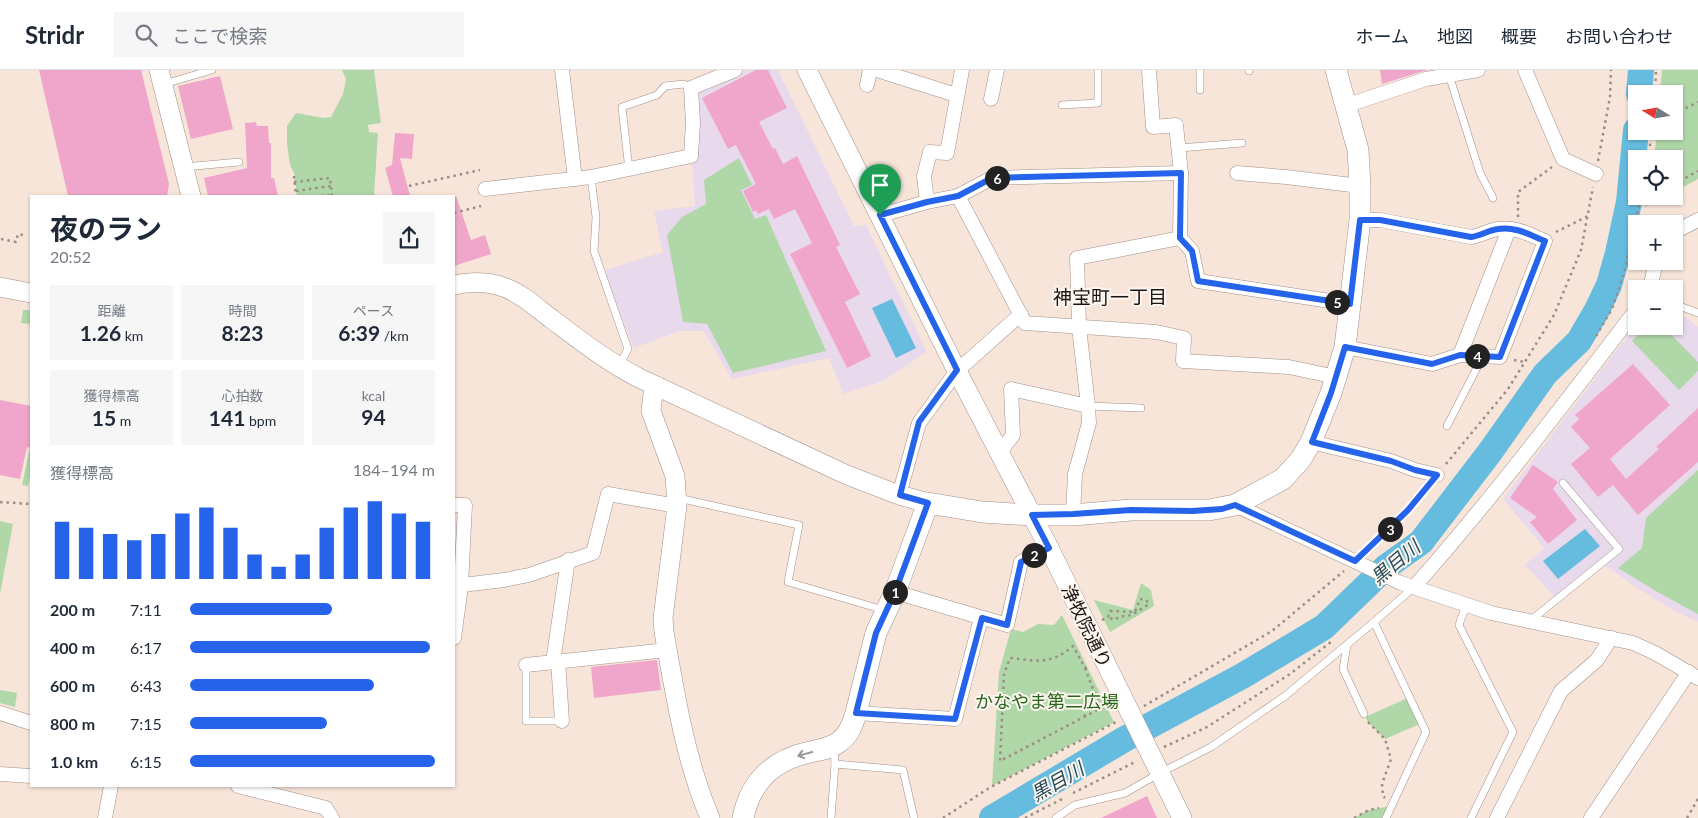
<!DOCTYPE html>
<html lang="ja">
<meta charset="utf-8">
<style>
:root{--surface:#fff;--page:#f6f6f7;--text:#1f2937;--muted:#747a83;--line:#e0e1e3;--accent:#2563eb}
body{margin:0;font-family:Lato,"Noto Sans JP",sans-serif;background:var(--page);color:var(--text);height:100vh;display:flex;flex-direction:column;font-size:19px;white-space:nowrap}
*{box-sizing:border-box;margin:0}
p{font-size:16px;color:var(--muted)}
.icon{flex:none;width:28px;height:28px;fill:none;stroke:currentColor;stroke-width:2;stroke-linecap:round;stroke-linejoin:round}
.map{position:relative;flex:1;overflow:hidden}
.drawer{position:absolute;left:30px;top:125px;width:425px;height:592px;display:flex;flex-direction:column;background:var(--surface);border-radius:0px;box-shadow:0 1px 4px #0004}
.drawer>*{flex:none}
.needle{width:32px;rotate:281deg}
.controls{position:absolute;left:1628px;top:15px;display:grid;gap:10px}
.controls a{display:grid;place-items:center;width:55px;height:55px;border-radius:0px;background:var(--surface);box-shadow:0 1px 4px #0004;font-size:25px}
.pin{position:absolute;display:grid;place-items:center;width:42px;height:42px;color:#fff;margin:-51px -21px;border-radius:50% 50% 50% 0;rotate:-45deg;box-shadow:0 0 5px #0007}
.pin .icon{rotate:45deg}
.km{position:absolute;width:25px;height:25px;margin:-12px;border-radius:50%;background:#222;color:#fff;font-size:14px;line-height:25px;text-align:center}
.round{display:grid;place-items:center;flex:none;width:52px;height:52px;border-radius:0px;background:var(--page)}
.summary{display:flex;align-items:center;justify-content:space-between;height:85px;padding:0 20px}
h1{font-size:28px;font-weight:700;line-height:38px}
.stats{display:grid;grid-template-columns:repeat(3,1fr);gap:8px;height:85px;padding:5px 20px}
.stats div{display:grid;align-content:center;border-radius:0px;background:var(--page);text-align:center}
.stats b{font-size:21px;font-weight:700}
.stats small{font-size:14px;font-weight:400}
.stats p{font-size:14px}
.chart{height:140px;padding:10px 20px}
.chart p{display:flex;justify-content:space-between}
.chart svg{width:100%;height:90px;margin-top:5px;stroke:var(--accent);stroke-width:6}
ul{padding:0 20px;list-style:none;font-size:16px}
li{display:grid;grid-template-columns:80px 60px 1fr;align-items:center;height:38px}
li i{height:12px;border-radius:6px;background:var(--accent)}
header{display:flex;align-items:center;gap:30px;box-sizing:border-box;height:70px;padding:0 25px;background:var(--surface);border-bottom:1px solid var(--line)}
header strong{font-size:24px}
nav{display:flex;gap:28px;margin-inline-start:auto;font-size:18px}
.search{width:350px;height:45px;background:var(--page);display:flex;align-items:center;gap:12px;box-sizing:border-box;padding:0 18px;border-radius:0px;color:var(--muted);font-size:19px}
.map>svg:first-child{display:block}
.education{fill:#e9d9ec}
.green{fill:#b0d7a8}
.water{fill:#65bcde}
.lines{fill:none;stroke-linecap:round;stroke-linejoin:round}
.river{stroke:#65bcde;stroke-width:26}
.building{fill:#f0a6ca}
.lane-casing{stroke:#a19086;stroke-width:8}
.street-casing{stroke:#a19086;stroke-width:15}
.secondary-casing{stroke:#a19086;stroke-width:20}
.primary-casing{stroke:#a19086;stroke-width:22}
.path{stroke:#9a8d85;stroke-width:2.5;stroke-dasharray:2.5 4;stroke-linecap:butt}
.lane{stroke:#fff;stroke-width:7}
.street{stroke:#fff;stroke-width:14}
.secondary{stroke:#fff;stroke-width:19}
.primary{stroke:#fff;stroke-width:21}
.oneway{stroke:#989593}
.route-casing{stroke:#fff;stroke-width:10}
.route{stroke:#2563eb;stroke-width:6}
.labels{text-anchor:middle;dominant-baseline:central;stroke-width:4;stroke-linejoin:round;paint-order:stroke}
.street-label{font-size:18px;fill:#1a1310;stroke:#fcf5f0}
.park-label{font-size:18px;fill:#28671a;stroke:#fcf5f0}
.neighbourhood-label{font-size:19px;fill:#1a1310;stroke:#fcf5f0}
.water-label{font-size:19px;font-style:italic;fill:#244b5a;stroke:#fcf5f0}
</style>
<header>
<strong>Stridr</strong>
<div class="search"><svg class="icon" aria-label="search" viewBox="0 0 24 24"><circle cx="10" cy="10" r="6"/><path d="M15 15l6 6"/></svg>ここで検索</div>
<nav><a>ホーム</a><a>地図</a><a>概要</a><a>お問い合わせ</a></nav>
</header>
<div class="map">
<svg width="1698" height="748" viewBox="0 0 1698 748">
<rect width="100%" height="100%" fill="#f8e5da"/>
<g class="education">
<polygon points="747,0 778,0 854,156 866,155 927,282 883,311 843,324 829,288 732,309 704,261 680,261 634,278 615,231 606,200 663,182 654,141 695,136 692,92 697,90 695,22"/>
<polygon points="1674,243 1685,247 1698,257 1698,552 1675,541 1637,518 1600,492 1555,527 1525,495 1544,478 1503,429 1636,255 1636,256 1674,256"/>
</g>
<g class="green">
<polygon points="342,0 374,0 381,53 368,55 369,62 378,63 374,126 297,126 294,103 290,95 287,74 287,56 296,43 323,48 331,47 343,24 346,9"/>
<polygon points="1662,0 1698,0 1698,109 1674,122 1674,89 1653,89 1658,61 1674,61 1674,24 1660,24"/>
<polygon points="739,88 752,115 741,120 755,149 766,145 826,281 733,303 707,254 683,252 667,165 682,147 706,134 704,110"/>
<polygon points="1647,126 1665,126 1645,137"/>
<polygon points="23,240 31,240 31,254 21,253"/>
<polygon points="1646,256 1663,256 1698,292 1698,301 1679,320 1632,271"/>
<polygon points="31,372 31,400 28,416 22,415"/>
<polygon points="1698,400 1698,544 1661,524 1618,498 1642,478 1646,448"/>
<polygon points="0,451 13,454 0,524"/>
<polygon points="1141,513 1151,520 1154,536 1110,562 1094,530 1133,540"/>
<polygon points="1062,545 1114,652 992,716 999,602 1011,559 1023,562 1038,554 1054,555"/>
<polygon points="0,620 17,623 15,637 0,633"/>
<polygon points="1410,627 1422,653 1385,669 1369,653 1365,647"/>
<polygon points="1391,736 1386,748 1354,748 1369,740"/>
</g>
<g class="water">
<polygon points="892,229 916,278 896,288 872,238"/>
<polygon points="1585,459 1600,476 1558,509 1543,491"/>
</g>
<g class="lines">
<g class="river">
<polyline points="1639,24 1641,0"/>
<polyline points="992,748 1123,670 1244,605 1324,557 1386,497 1421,472 1490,382 1545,304 1579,271 1597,240 1609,215 1618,183 1629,132 1636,60"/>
</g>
</g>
<g class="building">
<polygon points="39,0 141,0 169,114 167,126 68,126"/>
<polygon points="756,0 768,0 787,38 759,52 773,79 775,78 783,94 797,86 840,175 836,177 860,224 845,232 871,286 847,298 790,184 812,173 795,139 774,149 769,139 758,144 756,140 753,142 743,121 756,114 736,75 728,79 702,28"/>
<polygon points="1380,0 1427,0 1382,14"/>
<polygon points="220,6 233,59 191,69 178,16"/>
<polygon points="256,52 257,56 268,56 269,73 271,73 271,108 274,108 278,126 208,126 204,108 247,98 245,53"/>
<polygon points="395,63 414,64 412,89 400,88 410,126 393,126 385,98 392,95"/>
<polygon points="454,126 456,126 471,170 485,165 491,184 454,196"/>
<polygon points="1633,294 1670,335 1610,389 1626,409 1659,379 1656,377 1698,338 1698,392 1638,445 1613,415 1598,427 1571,394 1590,378 1571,357 1579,349 1575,345"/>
<polygon points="0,330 31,336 31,372 30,378 27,377 20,409 0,405"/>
<polygon points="1533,395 1558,412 1553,419 1577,450 1548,474 1530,452 1537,447 1510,428"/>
<polygon points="657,590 661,620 594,628 591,597"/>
<polygon points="1147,726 1157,748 1101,748"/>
</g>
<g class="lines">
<defs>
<g id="lane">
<polyline points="1200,0 1200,20"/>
<polyline points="1249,1 1249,0"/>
<polyline points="1449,5 1480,103 1493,128"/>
<polyline points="164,14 212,0"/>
<polyline points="1062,35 1098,33 1098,0"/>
<polyline points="1179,78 1242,73"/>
<polyline points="184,97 239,92"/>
<polyline points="629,100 622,37 657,25 665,16 684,14 691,18"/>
<polyline points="591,107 596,147 594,181 628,279 619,296"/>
<polyline points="1674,234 1698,243"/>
<polyline points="1088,336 1141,338"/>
<polyline points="1447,356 1483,286"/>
<polyline points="678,428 799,455 788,512 884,540"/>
<polyline points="1466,535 1459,555 1513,662 1471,748"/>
<polyline points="1530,551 1619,479 1563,413"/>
<polyline points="1374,552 1426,662 1386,748"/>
<polyline points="1347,575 1343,599 1364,644"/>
<polyline points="526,595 526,651 562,651"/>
<polyline points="835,694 903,700 914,748"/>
<polyline points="831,748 835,694 834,679"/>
<polyline points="1056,748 1075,735 1125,723 1160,703 1211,677 1285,626 1374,552 1413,518"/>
</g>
<g id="street">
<polyline points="562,0 575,109"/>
<polyline points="877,0 956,25"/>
<polyline points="1525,0 1563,89 1596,104"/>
<polyline points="867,15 870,0"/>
<polyline points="991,29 997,0"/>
<polyline points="1345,36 1426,9 1478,0"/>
<polyline points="1237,103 1286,107 1360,116"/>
<polyline points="485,119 591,107 691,86 693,53 691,18 735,0"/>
<polyline points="958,126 992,108 1181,103"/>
<polyline points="927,132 924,106 930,82 947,83 962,0"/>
<polyline points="881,145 927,132 958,126 1025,253 1156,262 1184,268 1183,291 1289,297 1336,307"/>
<polyline points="1674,162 1698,150"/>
<polyline points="1180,168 1192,181 1198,211 1350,234"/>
<polyline points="1650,219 1656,191"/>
<path d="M1345,277L1432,294L1460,285L1500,287L1545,171C1530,165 1515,156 1498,159C1489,160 1480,166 1471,167L1380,150H1360"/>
<polyline points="1460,285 1509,159"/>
<polyline points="1311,372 1391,391 1415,400 1437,405"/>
<polyline points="1000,382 1013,365 1011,319 1088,336 1079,257 1077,188 1180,168 1181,103 1176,55 1153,57 1149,0"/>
<polyline points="899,425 919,353 957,301 1021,244"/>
<polyline points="454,435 465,435 461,516 454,568"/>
<polyline points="1235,435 1401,513 1491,543 1633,573 1655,583 1698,608"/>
<polyline points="1073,445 1075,404 1089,353 1088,336"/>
<polyline points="454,516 504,510 529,505 593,483 608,424 677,436"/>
<path d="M1414,517C1492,429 1564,334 1636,240"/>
<polyline points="895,522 1007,555 1021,492 1049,478"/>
<polyline points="558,591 562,651"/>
<polyline points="553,592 568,490"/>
<polyline points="526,595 667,580"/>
<polyline points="0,643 31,653"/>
<polyline points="856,643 955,649 981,548"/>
<polyline points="0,704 31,706"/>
<polyline points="238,716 326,738 332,748"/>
<polyline points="105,748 111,716"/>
<polyline points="1497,748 1561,621 1597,590 1611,568"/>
<polyline points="1591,748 1689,602"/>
</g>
<g id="secondary">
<polyline points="159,0 191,126"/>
<polyline points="807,0 957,301 1049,478 1182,748"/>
<path d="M454,215C472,211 489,211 506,218C524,225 538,239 553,250C581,271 608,292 639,308L847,405L899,425L928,433"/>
<polyline points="0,217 31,223"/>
<path d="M656,316L653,324L651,341L675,406L677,436L663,548L664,562C675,624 685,689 710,748"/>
</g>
<path id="primary" d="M743,748C750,713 772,691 806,683C817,680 830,679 839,672C849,665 853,654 856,643L876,563L895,522L928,433L982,442L1032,445H1073L1131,440H1209L1235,435L1283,409L1301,389L1311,372L1331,323L1345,277L1360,150V116L1358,80L1336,0"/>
</defs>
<use href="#lane" class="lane-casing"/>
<use href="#street" class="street-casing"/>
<use href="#secondary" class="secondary-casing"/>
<use href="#primary" class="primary-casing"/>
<g class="path">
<polyline points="1655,24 1656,0"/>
<polyline points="1674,44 1698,32"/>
<polyline points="1648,89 1652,61"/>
<polyline points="1598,91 1610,27 1611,0"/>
<polyline points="294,106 296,126"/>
<polyline points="294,112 330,108 332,126"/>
<polyline points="1674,114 1698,101"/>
<polyline points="409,116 480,100"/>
<polyline points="296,121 331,116"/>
<polyline points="321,126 332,125"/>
<polyline points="1640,130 1648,126"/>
<polyline points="454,143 481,136"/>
<polyline points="1518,147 1518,122 1552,97"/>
<polyline points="1556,162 1588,146"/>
<polyline points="1,169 16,172 18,164 23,165"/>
<polyline points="1596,266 1612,239 1624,203 1641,126"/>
<polyline points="1514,290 1525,292"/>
<polyline points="1446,394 1508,319 1554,245 1581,180 1593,117"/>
<polyline points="0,432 31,434"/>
<polyline points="1365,482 1395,454 1426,418"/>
<path d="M1102,550L1108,547L1110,541L1135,542L1140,529L1146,530L1149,534C1141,539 1130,548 1121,546L1114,550L1108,547"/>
<path d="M1085,598L1094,622L1105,636L1000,691L1004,604L1010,588C1037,591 1051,595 1073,576L1085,598L1090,596"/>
<polyline points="1144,636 1272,561 1344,501"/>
<polyline points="1085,647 1084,639 1085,629 1094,622"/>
<polyline points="1368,652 1385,669 1391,689 1382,714 1383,726 1385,728"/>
<polyline points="1164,677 1207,657 1290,604 1332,571"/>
<polyline points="1073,723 1137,691"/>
<polyline points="943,748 989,718 1116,652"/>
<polyline points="1025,748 1064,728"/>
<polyline points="1354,748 1369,740 1379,738"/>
<polyline points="1687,748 1698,729"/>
</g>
<use href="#lane" class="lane"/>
<use href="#street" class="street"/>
<use href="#secondary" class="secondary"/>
<use href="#primary" class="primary"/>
</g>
<defs><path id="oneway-shaft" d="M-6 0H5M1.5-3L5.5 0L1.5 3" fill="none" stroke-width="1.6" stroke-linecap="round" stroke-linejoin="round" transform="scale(1.25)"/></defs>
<use class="oneway" href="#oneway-shaft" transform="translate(805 684) rotate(165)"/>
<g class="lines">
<defs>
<path id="route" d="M1181,103L1180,168L1192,181L1198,211L1350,234L1360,150H1380L1471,167C1480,166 1489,160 1498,159C1515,156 1530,165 1545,171L1500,287L1460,285L1432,294L1345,277L1331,323L1312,372L1391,391L1415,400L1437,405L1408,440L1355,491L1235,435L1222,439L1192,441L1131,440L1073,444L1032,445L1049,478L1021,492L1007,555L982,548L955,649L856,643L876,563L895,522L928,433L900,425L919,352L957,300L880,145L927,132L958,126L992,108Z"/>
</defs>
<use href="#route" class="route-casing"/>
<use href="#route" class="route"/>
</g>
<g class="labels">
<g class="street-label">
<text transform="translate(1087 556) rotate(64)">浄牧院通り</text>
</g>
<g class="park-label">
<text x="1047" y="631">かなやま第二広場</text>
</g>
<g class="neighbourhood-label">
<text x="1110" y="226">神宝町一丁目</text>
</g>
<g class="water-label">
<text transform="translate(1395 492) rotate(-40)">黒目川</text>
<text transform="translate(1057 711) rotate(-30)">黒目川</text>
</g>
</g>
</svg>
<div class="controls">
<a><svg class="needle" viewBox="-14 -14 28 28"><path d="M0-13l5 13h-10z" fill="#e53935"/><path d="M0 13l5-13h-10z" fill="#747a83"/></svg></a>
<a><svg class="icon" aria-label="locate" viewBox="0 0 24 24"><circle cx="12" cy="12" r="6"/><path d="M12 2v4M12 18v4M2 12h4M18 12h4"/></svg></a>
<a>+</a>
<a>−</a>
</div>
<div class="pin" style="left:880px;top:145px;background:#1e9e55"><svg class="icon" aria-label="arrive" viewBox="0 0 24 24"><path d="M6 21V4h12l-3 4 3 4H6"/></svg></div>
<b class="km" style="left:895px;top:522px">1</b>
<b class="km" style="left:1034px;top:485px">2</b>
<b class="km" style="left:1390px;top:459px">3</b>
<b class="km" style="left:1477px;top:286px">4</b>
<b class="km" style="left:1337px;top:232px">5</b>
<b class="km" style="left:997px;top:108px">6</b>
<section class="drawer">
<div class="summary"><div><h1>夜のラン</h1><p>20:52</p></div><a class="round"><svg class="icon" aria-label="share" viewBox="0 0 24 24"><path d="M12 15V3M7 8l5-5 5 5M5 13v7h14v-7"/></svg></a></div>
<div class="stats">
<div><p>距離</p><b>1.26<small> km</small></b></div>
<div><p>時間</p><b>8:23</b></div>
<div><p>ペース</p><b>6:39<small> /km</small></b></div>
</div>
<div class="stats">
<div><p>獲得標高</p><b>15<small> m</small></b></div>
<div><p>心拍数</p><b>141<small> bpm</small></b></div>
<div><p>kcal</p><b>94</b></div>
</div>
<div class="chart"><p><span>獲得標高</span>184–194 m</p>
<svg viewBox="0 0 160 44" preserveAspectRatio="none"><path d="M5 44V16M15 44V19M25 44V22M35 44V25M45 44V22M55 44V12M65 44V9M75 44V19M85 44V32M95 44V38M105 44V32M115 44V19M125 44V9M135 44V6M145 44V12M155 44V16"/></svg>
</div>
<ul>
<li><b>200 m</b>7:11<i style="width:58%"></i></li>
<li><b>400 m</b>6:17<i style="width:98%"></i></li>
<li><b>600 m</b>6:43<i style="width:75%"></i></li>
<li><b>800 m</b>7:15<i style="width:56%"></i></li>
<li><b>1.0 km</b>6:15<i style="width:100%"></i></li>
</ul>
</section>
</div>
